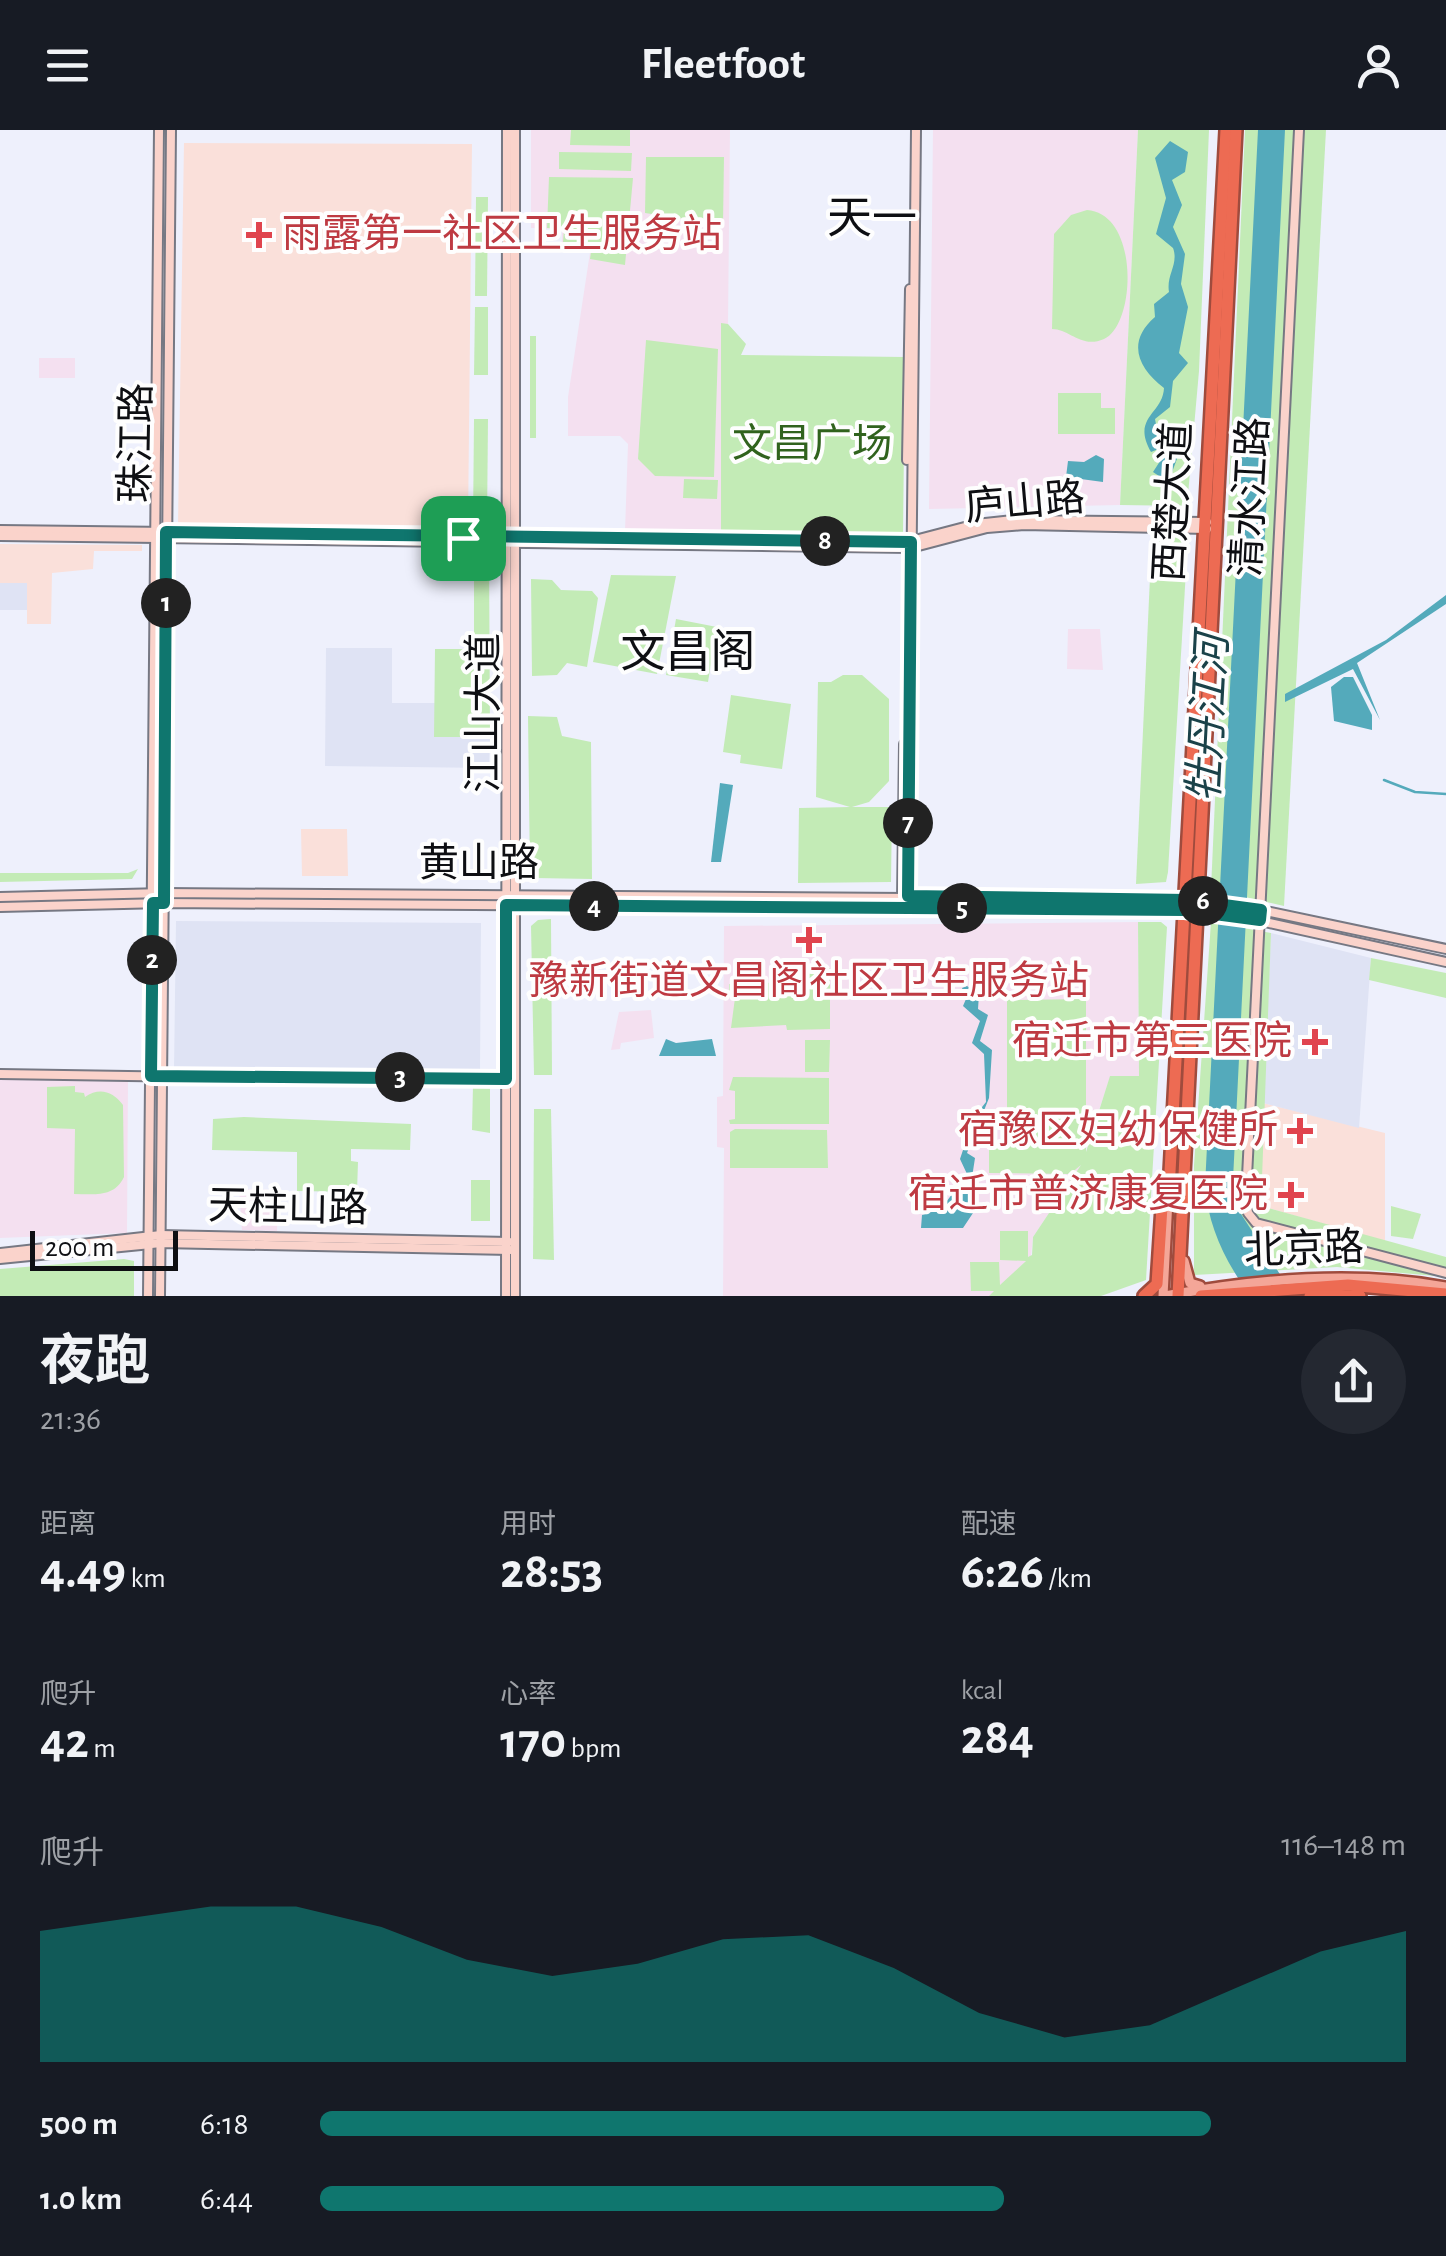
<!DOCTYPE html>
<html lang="zh">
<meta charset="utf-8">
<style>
:root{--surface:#171b24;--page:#242831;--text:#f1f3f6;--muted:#9ea1a6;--accent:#0f766e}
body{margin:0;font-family:"Alegreya Sans","Noto Sans SC",sans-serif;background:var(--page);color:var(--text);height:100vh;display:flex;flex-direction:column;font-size:38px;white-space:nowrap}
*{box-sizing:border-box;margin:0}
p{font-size:32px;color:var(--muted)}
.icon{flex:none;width:55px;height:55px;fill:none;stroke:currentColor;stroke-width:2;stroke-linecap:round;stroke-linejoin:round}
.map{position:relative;height:1166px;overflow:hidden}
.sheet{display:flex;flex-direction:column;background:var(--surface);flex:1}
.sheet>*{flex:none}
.scale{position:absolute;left:30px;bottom:25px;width:148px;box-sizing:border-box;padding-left:10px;border:5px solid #0e0f13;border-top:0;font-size:28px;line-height:35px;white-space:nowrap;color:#0e0f13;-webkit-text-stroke:8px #fefefe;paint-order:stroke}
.pin{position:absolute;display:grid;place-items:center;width:85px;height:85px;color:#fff;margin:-42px;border-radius:20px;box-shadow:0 5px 15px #0006}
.km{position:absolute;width:50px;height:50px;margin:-25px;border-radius:50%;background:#222;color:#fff;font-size:28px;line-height:50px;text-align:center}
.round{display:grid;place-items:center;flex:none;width:105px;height:105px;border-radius:52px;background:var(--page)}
.summary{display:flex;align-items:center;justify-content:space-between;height:170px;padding:0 40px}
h1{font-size:55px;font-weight:700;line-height:75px}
.metrics{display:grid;grid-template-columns:repeat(3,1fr);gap:15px;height:170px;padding:10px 40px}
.metrics div{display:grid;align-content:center}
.metrics b{font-size:50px;font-weight:700}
.metrics small{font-size:28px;font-weight:400}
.metrics p{font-size:28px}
.chart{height:280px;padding:20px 40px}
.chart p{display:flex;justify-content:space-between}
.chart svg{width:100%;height:180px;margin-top:10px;fill:var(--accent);opacity:.7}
ul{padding:0 40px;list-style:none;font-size:32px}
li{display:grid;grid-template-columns:160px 120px 1fr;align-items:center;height:75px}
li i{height:25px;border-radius:12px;background:var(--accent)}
header{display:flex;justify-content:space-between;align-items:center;height:130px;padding:0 40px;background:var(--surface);font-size:45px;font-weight:700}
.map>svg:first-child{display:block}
.commercial{fill:#fae0da}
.built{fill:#dfe3f4}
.education{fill:#f4e0f0}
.green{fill:#c3ebb6}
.water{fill:#54aabb}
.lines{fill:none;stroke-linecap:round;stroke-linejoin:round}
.stream{stroke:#54aabb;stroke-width:2.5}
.secondary-casing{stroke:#767883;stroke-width:12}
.primary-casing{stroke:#9f4b3d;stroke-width:14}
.highway-casing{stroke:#9f4b3d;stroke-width:16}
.secondary{stroke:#fad3cb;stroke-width:8}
.primary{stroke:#f4a698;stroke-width:9}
.highway{stroke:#ed6b53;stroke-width:11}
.route-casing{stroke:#fff;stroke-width:20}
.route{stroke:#0f766e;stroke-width:12}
.health-dot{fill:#e0444e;stroke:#fefefe;stroke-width:4}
.labels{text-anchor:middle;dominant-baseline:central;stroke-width:8;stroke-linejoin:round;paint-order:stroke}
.health-label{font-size:40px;fill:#be3a42;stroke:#fefefe;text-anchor:end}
.street-label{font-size:40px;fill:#0e0f13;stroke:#fefefe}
.park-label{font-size:40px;fill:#30631d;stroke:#fefefe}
.water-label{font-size:42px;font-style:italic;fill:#1a4249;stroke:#fefefe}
.quarter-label{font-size:45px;fill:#0e0f13;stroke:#fefefe}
</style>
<header><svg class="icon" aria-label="menu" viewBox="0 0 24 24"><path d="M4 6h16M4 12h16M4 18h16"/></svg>Fleetfoot<svg class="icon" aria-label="person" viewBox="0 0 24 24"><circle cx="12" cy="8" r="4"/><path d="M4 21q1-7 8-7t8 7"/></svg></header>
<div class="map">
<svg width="1446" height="1166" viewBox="0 0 1446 1166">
<rect width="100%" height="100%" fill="#eef0fc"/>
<g class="commercial">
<polygon points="184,13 472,14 468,396 178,395"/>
<polygon points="0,414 142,415 142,421 94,421 93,439 52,443 51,494 27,494 27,453 0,453"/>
<polygon points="301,699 347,699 348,746 302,746"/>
<polygon points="1263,973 1385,1003 1385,1111 1261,1076"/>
</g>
<g class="built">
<rect x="0" y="453" width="27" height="27"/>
<polygon points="326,518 392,518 392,573 435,573 435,607 490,607 489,638 325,636"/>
<polygon points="176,791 481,793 480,944 174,939"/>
<polygon points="1271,803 1371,828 1359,998 1263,973"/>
</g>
<g class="education">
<polygon points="531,0 730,0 728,194 721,194 721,403 625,401 628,314 620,306 568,306 568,267 591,116 562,113 562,99 531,98"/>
<polygon points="933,0 1138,0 1120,375 929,379"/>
<rect x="39" y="228" width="36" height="20"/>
<polygon points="1068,499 1100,499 1103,540 1067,539"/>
<polygon points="1138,792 1139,946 1110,947 1080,1037 1033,1107 1031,1126 990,1166 723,1166 724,1018 717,1017 717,967 723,966 724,796"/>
<polygon points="651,880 654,908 621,913 620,919 611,920 619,882"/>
<polygon points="0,948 128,950 127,1103 0,1108"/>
<polygon points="239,1059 278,1060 277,1101 242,1100"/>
</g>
<g class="green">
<polygon points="571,0 630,0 630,16 570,15"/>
<polygon points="1138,0 1209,0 1199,241 1187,376 1120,375"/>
<polygon points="1245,0 1326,0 1284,776 1211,759"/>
<polygon points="559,22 632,23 631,41 559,39"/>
<polygon points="646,27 724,27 723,95 645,83"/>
<polygon points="549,47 633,48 625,135 590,129 592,115 563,112 564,99 547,98"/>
<polygon points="476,67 488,67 487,166 475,166"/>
<path d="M1087,80C1140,84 1136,195 1104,209C1081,219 1070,199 1052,199L1054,104L1071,85Z"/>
<polygon points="475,177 488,177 488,245 474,245"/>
<polygon points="721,193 728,194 746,214 741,225 905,227 903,405 721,403"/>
<rect x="530" y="206" width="6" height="102"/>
<polygon points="646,210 718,219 714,347 655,346 638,329"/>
<polygon points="1058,263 1101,263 1101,278 1115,278 1115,304 1058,304"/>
<polygon points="474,289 488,289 487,395 473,395"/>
<polygon points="684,349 718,350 717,369 683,368"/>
<polygon points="1152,403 1188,407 1168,742 1166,752 1136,754"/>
<polygon points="489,419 490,607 434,607 435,519 474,519 474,420"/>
<polygon points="611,445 676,446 657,544 593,532"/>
<polygon points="531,449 552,450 561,460 592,461 598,468 587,537 567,533 557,545 532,546"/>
<polygon points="676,489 717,497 708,552 666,545"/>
<polygon points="843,545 862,545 889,569 889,651 869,672 852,677 892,677 891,752 798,753 799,678 850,677 816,667 818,552 831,552"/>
<polygon points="731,565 791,574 782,639 740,633 741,625 723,622"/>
<polygon points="528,586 557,587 562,606 591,612 592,749 535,748 530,743"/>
<polygon points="138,739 132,749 0,752 0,743 128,743"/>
<polygon points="551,789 552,945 534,945 531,796 538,790"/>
<polygon points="1138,792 1161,792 1167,797 1146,1150 1101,1166 989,1166 994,1161 971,1161 970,1132 999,1132 1000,1155 1026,1131 1000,1130 1000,1101 1028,1101 1028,1127 1032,1125 1033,1107 1081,1035 1070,1044 989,1043 989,1015 1007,1014 1007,870 1086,869 1086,1022 1110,946 1139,946"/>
<polygon points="1211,792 1271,803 1261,1076 1446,1127 1446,1147 1337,1137 1194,1145 1194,1035"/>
<polygon points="1371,828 1446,843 1446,868 1369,850"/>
<polygon points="805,838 830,838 830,899 787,900 786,895 731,898 735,868 729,868 729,854 795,852 802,848"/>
<polygon points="805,910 830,910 829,942 805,942"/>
<polygon points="733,947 829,948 829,994 730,994 729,990 735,989 735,961 729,960"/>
<polygon points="473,955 490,956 490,1003 472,1000"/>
<path d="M75,956V962L84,963L85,967C99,957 113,961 123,975L124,1047C114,1068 94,1064 74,1064L75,999L47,998V957Z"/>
<polygon points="534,979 551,979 554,1130 533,1129"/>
<polygon points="244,987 411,994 410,1020 351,1019 351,1031 358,1032 357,1062 297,1061 297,1022 212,1020 213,989"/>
<polygon points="735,999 827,1000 828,1038 730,1038 730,1002"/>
<rect x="471" y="1050" width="19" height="41"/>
<polygon points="1391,1076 1421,1084 1413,1109 1391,1106"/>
<polygon points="124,1129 134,1131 134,1166 0,1166 0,1139"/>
</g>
<g class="water">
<path d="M1258,0H1285L1232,1070L1294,1166H1251C1226,1134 1208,1096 1205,1056Z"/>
<path d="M1170,11L1188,22L1185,42L1172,50L1182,75L1173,97L1185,124L1181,154L1188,177L1179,223L1188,233L1173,251L1170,277L1155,289L1158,305L1178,326L1171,345L1162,348L1153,342L1166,322L1161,318L1151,322C1131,287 1163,284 1164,258C1138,238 1126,212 1155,187L1154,174L1169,162C1166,145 1179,134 1173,118L1156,104L1166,68L1155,28Z"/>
<polygon points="1096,325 1104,329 1103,352 1066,347 1068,331 1084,332"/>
<polygon points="1446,465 1446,474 1357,533 1380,590 1353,539 1285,572 1285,564 1386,510"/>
<polygon points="1344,547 1353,547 1372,585 1372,600 1334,591 1331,557"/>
<polygon points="720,653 733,655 721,732 711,732"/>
<polygon points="967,856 979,864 978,879 988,885 980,911 992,920 989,968 967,1023 975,1028 971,1054 977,1077 963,1098 921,1098 922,1085 941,1079 967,1044 960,1029 964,1017 960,1005 986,972 984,924 972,913 980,891 963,876 966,869 962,858"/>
<polygon points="666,909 676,913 712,909 716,926 659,926"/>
</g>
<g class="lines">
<polyline class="stream" points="1384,650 1415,662 1446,664"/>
<defs>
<g id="secondary">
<polyline points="515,0 515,1166"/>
<polyline points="1299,0 1246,1067 1248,1083 1256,1093 1446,1143"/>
<polyline points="907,330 910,159"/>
<polyline points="0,400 911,411 976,394 1013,390 1207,392"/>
<polyline points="0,406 911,418 987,398 1024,395 1207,399"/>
<polyline points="0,767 164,763 1187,770 1261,780 1446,819"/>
<polyline points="908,768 916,0"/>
<polyline points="902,770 904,614"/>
<polyline points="0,777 164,773 1185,780 1260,791 1446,832"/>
<polyline points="0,944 510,952"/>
<polyline points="0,1123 161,1105 509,1112"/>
<polyline points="0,1129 161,1113 510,1120"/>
<polyline points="148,1166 159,0"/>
<polyline points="160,1166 171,0"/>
<polyline points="506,1166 507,0"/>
</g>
<g id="primary">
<polyline points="1184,1131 1190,1153 1200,1156"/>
<polyline points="1163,1166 1168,1069"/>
<path d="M1165,1166C1256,1149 1354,1140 1446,1157"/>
</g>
<g id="highway">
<polyline points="1144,1166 1157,1154 1162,1077 1170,1042 1226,0"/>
<polyline points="1178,1166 1236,0"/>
<polyline points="1201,1166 1348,1155 1446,1164"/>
<polyline points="1310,1166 1360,1166"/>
</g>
</defs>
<use href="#secondary" class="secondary-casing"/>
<use href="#primary" class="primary-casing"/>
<use href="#highway" class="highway-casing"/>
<use href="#secondary" class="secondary"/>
<use href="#primary" class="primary"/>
<use href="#highway" class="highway"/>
</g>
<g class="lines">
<defs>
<polygon id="route" points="166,402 911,412 908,766 1187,770 1261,780 1260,790 1185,780 506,775 506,949 151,946 153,773 164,773"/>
</defs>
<use href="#route" class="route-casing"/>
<use href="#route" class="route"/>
</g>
<g class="health-dot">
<path d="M254 90h10v10h10v10h-10v10h-10v-10h-10v-10h10z"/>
<path d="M804 795h10v10h10v10h-10v10h-10v-10h-10v-10h10z"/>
<path d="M1310 897h10v10h10v10h-10v10h-10v-10h-10v-10h10z"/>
<path d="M1295 986h10v10h10v10h-10v10h-10v-10h-10v-10h10z"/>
<path d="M1286 1050h10v10h10v10h-10v10h-10v-10h-10v-10h10z"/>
</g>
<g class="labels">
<g class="health-label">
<text x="282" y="105" text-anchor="start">雨露第一社区卫生服务站</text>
<text x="809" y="852" text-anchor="middle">豫新街道文昌阁社区卫生服务站</text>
<text x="1292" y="912">宿迁市第三医院</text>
<text x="1278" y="1001">宿豫区妇幼保健所</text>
<text x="1268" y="1065">宿迁市普济康复医院</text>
</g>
<g class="street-label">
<text transform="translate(137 313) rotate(-89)">珠江路</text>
<text transform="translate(1251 367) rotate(-87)">清水江路</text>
<text transform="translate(1174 372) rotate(-87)">西楚大道</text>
<text transform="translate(1025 373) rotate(-5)">庐山路</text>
<text transform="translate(485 583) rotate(-90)">江山大道</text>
<text x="479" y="734">黄山路</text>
<text transform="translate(288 1078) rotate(1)">天柱山路</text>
<text transform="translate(1304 1120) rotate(-2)">北京路</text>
</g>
<g class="park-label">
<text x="812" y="315">文昌广场</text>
</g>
<g class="water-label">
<text transform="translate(1209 588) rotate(-87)">牡丹江河</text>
</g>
<g class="quarter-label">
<text x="872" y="89">天一</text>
<text x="688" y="523">文昌阁</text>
</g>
</g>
</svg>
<div class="scale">200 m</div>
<div class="pin" style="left:463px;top:408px;background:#1e9e55"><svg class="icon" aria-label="arrive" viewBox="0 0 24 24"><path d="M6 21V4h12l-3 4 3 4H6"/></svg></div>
<b class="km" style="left:166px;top:473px">1</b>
<b class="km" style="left:152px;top:830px">2</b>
<b class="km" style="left:400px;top:947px">3</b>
<b class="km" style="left:594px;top:776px">4</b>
<b class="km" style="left:962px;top:778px">5</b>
<b class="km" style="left:1203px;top:771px">6</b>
<b class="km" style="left:908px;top:693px">7</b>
<b class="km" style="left:825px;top:411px">8</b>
</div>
<section class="sheet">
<div class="summary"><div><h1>夜跑</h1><p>21:36</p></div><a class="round"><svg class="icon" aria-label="share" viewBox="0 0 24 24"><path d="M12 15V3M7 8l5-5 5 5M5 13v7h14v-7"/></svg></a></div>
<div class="metrics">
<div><p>距离</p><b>4.49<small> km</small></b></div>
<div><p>用时</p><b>28:53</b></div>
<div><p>配速</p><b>6:26<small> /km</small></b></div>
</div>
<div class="metrics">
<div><p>爬升</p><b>42<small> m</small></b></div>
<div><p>心率</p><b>170<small> bpm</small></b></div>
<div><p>kcal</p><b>284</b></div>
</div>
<div class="chart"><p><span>爬升</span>116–148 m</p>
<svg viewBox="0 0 160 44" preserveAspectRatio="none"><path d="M0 44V12L10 9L20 6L30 6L40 11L50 19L60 23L70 20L80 14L90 13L100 21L110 32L120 38L130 35L140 26L150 17L160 12V44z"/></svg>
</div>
<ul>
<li><b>500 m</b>6:18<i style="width:82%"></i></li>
<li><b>1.0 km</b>6:44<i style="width:63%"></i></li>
</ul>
</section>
